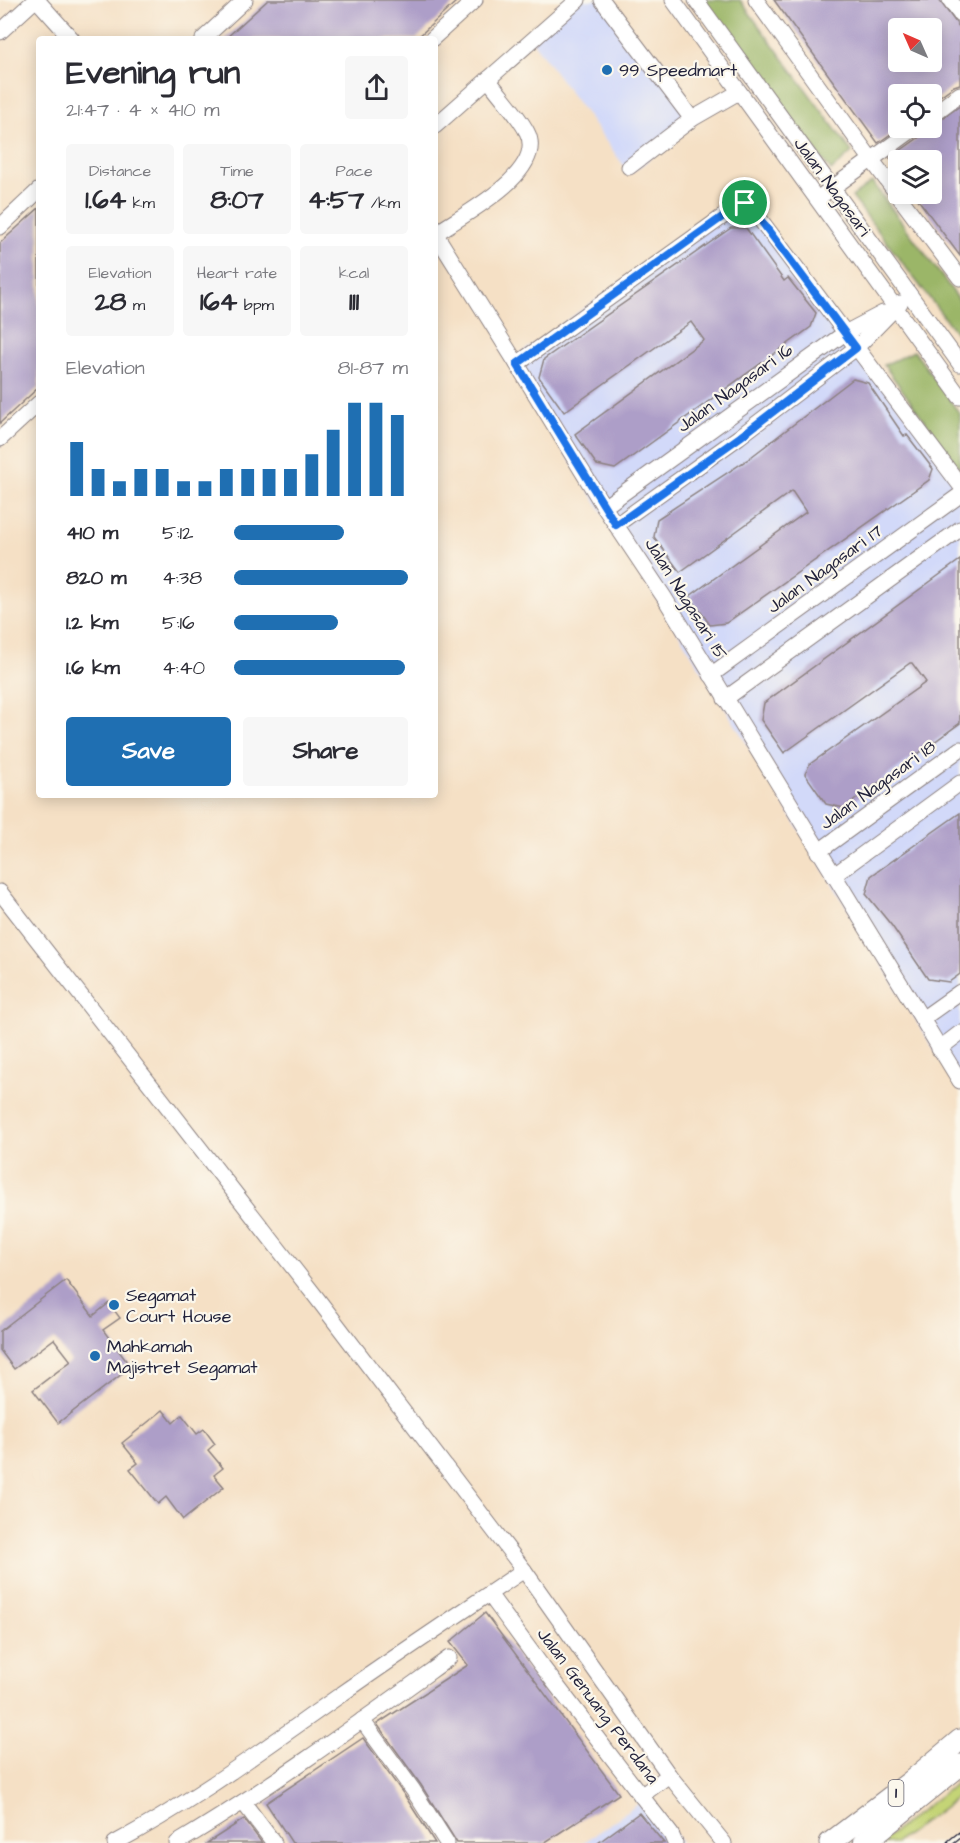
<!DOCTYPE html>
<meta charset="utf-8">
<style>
:root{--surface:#fff;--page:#f7f7f7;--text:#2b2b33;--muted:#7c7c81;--accent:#1f6fb2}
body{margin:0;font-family:"Architects Daughter",sans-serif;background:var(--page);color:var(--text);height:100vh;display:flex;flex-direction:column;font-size:22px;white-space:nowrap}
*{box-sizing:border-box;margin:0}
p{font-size:20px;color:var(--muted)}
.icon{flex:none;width:33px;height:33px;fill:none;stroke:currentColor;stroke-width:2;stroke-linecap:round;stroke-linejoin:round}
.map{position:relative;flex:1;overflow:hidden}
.sheet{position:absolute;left:36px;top:36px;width:402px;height:762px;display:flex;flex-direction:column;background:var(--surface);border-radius:6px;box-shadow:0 3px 15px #0003}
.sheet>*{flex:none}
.needle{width:39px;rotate:315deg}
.tools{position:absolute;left:888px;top:18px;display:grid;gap:12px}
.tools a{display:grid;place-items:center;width:54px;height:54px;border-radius:6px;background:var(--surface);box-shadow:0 3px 15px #0003;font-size:30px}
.pin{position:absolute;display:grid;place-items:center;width:51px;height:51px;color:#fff;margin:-26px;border:3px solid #fff;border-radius:50%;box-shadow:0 2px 6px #0007}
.round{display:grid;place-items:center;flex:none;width:63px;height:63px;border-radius:6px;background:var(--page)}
.headline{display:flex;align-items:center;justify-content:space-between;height:102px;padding:0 30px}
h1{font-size:33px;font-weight:700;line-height:45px}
.stats{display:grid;grid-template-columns:repeat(3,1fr);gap:9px;height:102px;padding:6px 30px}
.stats div{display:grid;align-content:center;border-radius:6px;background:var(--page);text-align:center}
.stats b{font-size:26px;font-weight:700}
.stats small{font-size:16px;font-weight:400}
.stats p{font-size:16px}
.chart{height:168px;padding:12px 30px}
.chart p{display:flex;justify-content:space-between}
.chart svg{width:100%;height:108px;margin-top:6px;stroke:var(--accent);stroke-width:6}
.action{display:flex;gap:12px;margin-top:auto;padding:12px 30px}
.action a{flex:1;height:69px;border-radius:6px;background:var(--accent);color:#fff;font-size:24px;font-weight:700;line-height:69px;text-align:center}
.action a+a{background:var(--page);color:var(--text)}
ul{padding:0 30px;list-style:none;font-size:20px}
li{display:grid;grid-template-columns:96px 72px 1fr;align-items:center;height:45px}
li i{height:15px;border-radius:8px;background:var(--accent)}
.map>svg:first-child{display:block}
.built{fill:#d2d9f9}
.green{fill:#c4d476;stroke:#737b58;stroke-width:1.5}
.forest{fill:#9bb667;stroke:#5e6c51;stroke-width:1.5}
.building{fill:#ad9ec8;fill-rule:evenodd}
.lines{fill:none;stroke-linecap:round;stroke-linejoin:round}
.minor-casing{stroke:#8c8180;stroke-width:17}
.highway-casing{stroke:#8c8180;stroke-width:23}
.minor{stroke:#fff;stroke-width:15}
.highway{stroke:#fff;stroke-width:21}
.rail-casing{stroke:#22223b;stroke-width:7}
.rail{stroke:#fbf7ec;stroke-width:4.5;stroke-dasharray:14;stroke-linecap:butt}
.route-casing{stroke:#fff;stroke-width:12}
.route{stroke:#1a73e8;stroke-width:8}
.poi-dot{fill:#1f6fb2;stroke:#fbf7ec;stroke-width:2}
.labels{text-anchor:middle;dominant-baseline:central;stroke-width:4.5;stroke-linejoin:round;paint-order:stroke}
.shield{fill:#fbf7ec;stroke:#636270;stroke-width:1.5}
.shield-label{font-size:16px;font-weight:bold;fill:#22223b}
.poi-label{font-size:18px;fill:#22223b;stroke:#fbf7ec;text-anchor:start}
.street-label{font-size:18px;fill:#22223b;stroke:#fbf7ec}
</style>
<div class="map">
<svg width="960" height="1843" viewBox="0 0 960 1843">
<rect width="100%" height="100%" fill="#fbf7ec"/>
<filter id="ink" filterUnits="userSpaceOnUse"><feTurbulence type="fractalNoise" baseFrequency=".0167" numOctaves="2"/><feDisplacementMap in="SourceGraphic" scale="12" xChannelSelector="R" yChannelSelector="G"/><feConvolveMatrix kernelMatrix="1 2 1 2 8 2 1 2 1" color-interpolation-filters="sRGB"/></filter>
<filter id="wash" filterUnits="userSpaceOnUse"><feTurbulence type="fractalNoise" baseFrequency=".008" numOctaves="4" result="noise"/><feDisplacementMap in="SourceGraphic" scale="24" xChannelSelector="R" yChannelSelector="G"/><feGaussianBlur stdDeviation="1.35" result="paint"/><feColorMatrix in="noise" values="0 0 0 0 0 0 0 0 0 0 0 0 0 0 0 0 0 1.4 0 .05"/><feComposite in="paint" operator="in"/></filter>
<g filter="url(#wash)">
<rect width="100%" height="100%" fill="#f5e0c5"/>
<g class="built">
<polygon points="569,0 608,0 700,120 630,174 528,35"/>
<polygon points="737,200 960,484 960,1092 709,682 508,362"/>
<polygon points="648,1797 681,1843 583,1843"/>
</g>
<polygon class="green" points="960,1780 960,1795 896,1843 880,1843"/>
<g class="forest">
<polygon points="703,0 740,0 852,152 831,171"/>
<polygon points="872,182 960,301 960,338 852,197"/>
<polygon points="914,351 960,414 960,469 884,365"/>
</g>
<g id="blocks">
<g class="building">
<polygon points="268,0 458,0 416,39 225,39"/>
<path d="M774,0H939L960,28V84L954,86L936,99L933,94H898L899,128L878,143ZM898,28H932V62H898Z"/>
<polygon points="960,106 960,256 914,194 932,194 932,160 892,160 890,158 921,136 925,128 932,128 933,125"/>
<polygon points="39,208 39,387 0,423 0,243"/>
<polygon points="731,228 746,228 784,281 788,278 816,313 811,327 615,469 597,465 575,434 704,340 691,322 564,412 539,377 544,359"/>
<polygon points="853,379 868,383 904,436 907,435 933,469 929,480 726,623 710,625 690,596 806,512 792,491 680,572 654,537 657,519 747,460"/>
<polygon points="960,560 960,723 844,808 826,804 805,774 810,764 926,682 912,663 910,663 784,753 761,720 764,703"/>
<polygon points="960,813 960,974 949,982 928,979 892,926 866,894 871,876"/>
<polygon points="66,1280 93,1316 109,1303 120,1318 103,1330 131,1367 58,1423 33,1390 71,1361 54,1339 14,1369 0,1350 0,1331"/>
<polygon points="163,1410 173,1423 182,1415 197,1434 204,1429 215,1444 208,1450 223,1468 214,1475 224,1487 183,1520 166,1497 158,1504 130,1469 138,1463 122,1443"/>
<polygon points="485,1613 619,1794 544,1843 457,1843 421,1785 377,1724 468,1665 450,1642"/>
<polygon points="363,1738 405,1796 435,1843 292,1843 266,1803"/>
<polygon points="639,1813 664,1843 598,1843"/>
<polygon points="244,1819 262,1843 207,1843"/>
</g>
</g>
</g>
<g filter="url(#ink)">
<use href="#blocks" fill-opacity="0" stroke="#8c8180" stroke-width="1.5"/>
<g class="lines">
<defs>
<g id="minor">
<polyline points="37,0 72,39"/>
<polyline points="602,0 692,119"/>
<polyline points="673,0 960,397"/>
<polyline points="696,0 960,364"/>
<polyline points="756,0 871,159 960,278"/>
<polyline points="950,0 960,14"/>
<polyline points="0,32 35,0"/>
<polyline points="203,39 245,0"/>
<polyline points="432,39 475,0"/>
<polyline points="932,115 960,94"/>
<polyline points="435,126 578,0"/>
<polyline points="629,167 692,119 739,92"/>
<polyline points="824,194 915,128"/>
<polyline points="0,227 39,190"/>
<polyline points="435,233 517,364"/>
<path d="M435,234C462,215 548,172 527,132C517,113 500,96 488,79"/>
<polyline points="0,439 39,403"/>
<polyline points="960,485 750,206 745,203 739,205 517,364 604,507 664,597 960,1081"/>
<polyline points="604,507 845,333 883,313"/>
<polyline points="616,525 739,437 856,348 900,303"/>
<polyline points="711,675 960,495"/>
<polyline points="725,699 960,529"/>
<polyline points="818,852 960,749"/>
<polyline points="833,876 960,783"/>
<polyline points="0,892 316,1297 524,1570 669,1775 724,1843"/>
<polyline points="922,1019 960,992"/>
<polyline points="939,1049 960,1033"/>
<polyline points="489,1594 541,1665 653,1811 671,1834 675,1843"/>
<polyline points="362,1720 413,1790 447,1843"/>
<polyline points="641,1796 669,1775"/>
<polyline points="243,1802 274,1843"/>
<path d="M115,1843C194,1801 266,1747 339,1696C400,1653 462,1612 524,1570"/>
<path d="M177,1843C271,1787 360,1722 449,1658"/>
</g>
<g id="highway">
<polyline points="830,1843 910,1782 960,1740"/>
<polyline points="864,1843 960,1765"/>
</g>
</defs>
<use href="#minor" class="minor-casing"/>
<use href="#highway" class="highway-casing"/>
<use href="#minor" class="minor"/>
<use href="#highway" class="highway"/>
<defs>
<polyline id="rail" points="950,1843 960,1835"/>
</defs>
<use href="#rail" class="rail-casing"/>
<use href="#rail" class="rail"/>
</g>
</g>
<g class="lines" filter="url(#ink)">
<defs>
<polygon id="route" points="745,203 750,206 856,348 740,437 616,525 517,364 739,205"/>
</defs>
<use href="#route" class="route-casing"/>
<use href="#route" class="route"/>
</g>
<g class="poi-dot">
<circle cx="607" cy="70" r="6"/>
<circle cx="114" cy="1305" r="6"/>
<circle cx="95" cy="1356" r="6"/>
</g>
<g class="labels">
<rect class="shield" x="888.5" y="1780" width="15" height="26" rx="4.5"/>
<g class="shield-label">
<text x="896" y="1793">1</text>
</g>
<g class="poi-label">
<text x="619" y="70">99 Speedmart</text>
<text x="126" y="1295">Segamat<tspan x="126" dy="21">Court House</tspan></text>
<text x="107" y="1346">Mahkamah<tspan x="107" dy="21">Majistret Segamat</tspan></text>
</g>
<g class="street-label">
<text transform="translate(832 187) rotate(54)">Jalan Nagasari</text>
<text transform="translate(735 388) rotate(-36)">Jalan Nagasari 16</text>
<text transform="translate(825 569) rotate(-36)">Jalan Nagasari 17</text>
<text transform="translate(686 599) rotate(58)">Jalan Nagasari 15</text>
<text transform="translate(878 785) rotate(-36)">Jalan Nagasari 18</text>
<text transform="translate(598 1706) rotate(53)">Jalan Genuang Perdana</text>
</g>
</g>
</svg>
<div class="tools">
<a><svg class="needle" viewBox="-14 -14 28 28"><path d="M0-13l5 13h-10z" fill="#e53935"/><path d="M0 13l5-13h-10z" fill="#7c7c81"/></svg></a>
<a><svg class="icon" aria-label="locate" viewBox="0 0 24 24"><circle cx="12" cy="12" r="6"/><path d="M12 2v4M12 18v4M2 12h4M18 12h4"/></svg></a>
<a><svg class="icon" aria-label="layers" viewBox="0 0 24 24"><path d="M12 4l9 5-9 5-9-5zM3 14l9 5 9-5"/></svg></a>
</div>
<div class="pin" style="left:745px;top:203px;background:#1e9e55"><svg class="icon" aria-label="arrive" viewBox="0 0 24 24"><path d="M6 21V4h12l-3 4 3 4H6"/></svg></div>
<section class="sheet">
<div class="headline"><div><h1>Evening run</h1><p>21:47 · 4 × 410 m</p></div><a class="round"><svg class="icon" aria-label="share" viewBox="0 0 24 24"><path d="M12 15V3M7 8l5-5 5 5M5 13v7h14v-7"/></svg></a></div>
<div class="stats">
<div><p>Distance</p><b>1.64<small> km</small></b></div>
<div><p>Time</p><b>8:07</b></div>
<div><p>Pace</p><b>4:57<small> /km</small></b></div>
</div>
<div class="stats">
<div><p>Elevation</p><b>28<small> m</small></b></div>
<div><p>Heart rate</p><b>164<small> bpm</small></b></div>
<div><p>kcal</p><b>111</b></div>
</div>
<div class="chart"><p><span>Elevation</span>81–87 m</p>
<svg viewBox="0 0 160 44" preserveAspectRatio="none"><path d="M5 44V22M15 44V33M25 44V38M35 44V33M45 44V33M55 44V38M65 44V38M75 44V33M85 44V33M95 44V33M105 44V33M115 44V27M125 44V17M135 44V6M145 44V6M155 44V11"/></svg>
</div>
<ul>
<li><b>410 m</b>5:12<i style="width:63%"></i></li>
<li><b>820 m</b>4:38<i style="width:100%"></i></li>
<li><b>1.2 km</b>5:16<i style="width:60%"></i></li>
<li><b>1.6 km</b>4:40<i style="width:98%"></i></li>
</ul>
<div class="action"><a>Save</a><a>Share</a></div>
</section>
</div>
